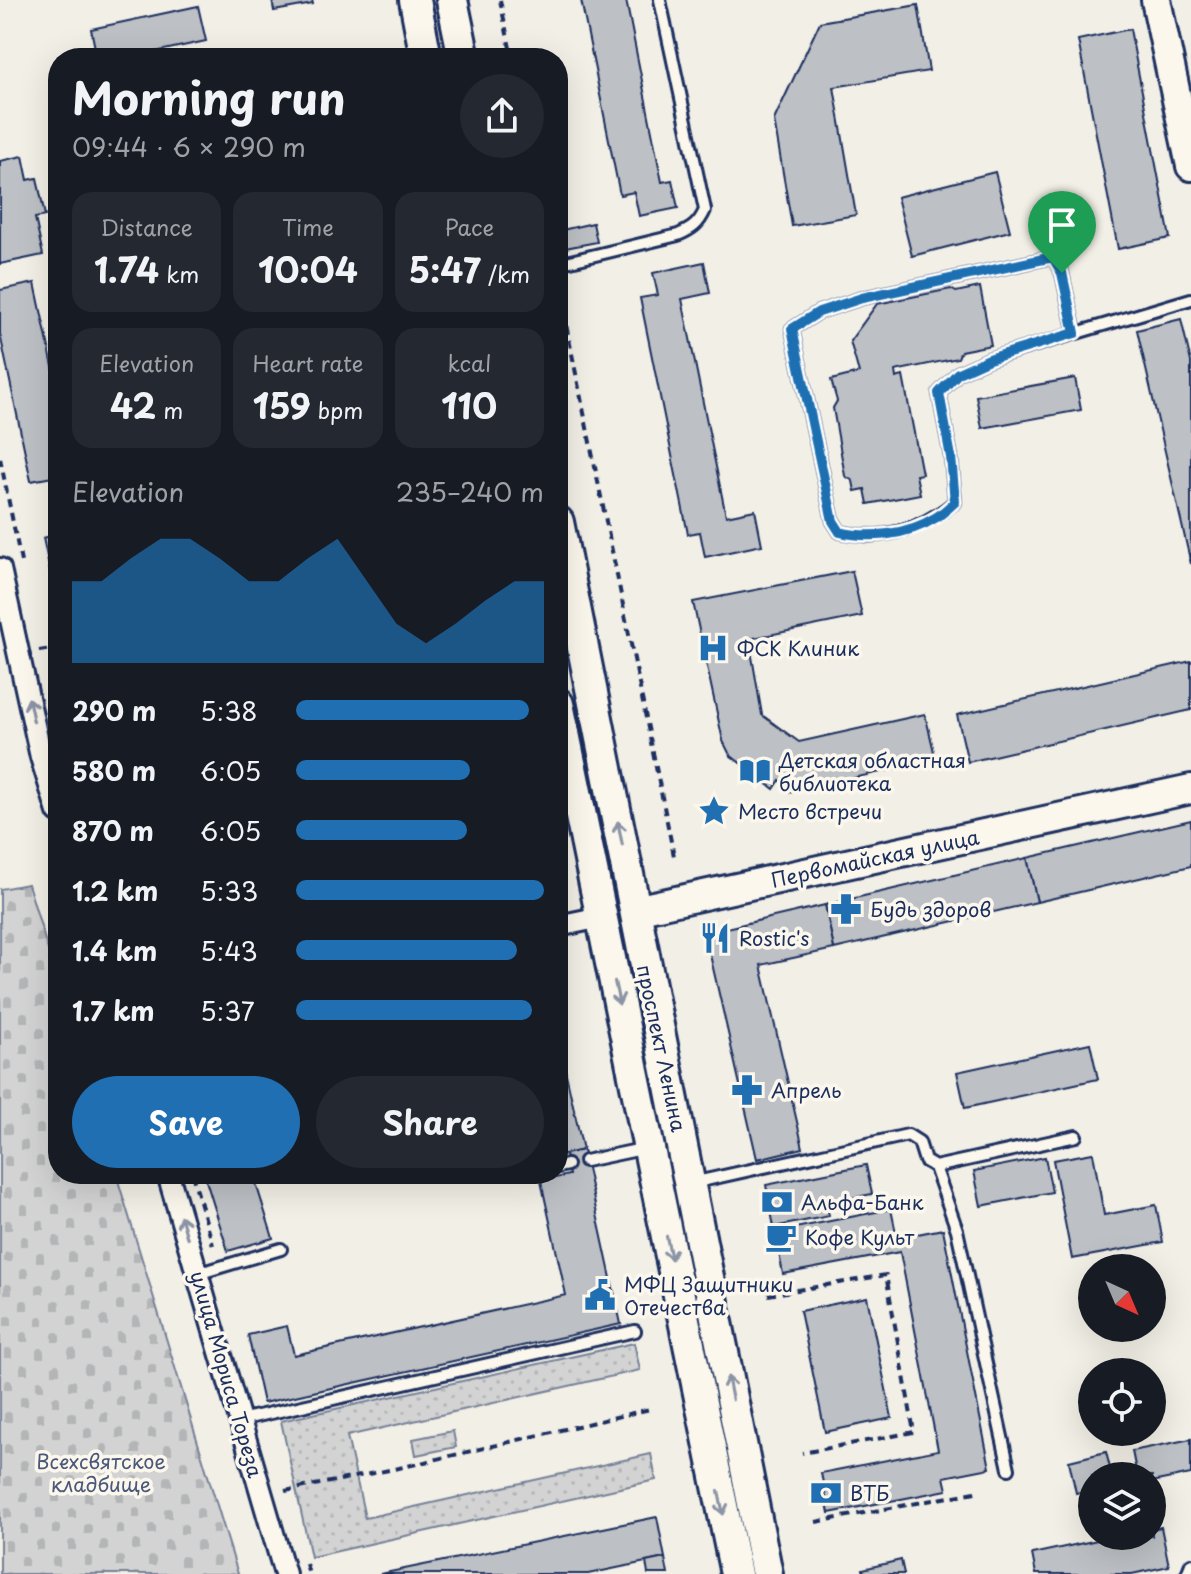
<!DOCTYPE html>
<meta charset="utf-8">
<style>
:root{--surface:#171b24;--page:#242831;--text:#f1f3f6;--muted:#9ea1a6;--accent:#1f6fb2}
body{margin:0;font-family:"Playpen Sans",sans-serif;background:var(--page);color:var(--text);height:100vh;display:flex;flex-direction:column;font-size:30px;white-space:nowrap}
*{box-sizing:border-box;margin:0}
p{font-size:26px;color:var(--muted)}
.icon{flex:none;width:44px;height:44px;fill:none;stroke:currentColor;stroke-width:2;stroke-linecap:round;stroke-linejoin:round}
.map{position:relative;flex:1;overflow:hidden}
.panel{position:absolute;left:48px;top:48px;width:520px;height:1136px;display:flex;flex-direction:column;background:var(--surface);border-radius:32px;box-shadow:0 8px 32px #0002}
.panel>*{flex:none}
.needle{width:52px;rotate:136deg}
.fabs{position:absolute;left:1078px;top:1254px;display:grid;gap:16px}
.fabs a{display:grid;place-items:center;width:88px;height:88px;border-radius:50%;background:var(--surface);box-shadow:0 8px 32px #0002;font-size:40px}
.pin{position:absolute;display:grid;place-items:center;width:68px;height:68px;color:#fff;margin:-82px -34px;border-radius:50% 50% 50% 0;rotate:-45deg;box-shadow:0 0 8px #0007}
.pin .icon{rotate:45deg}
.round{display:grid;place-items:center;flex:none;width:84px;height:84px;border-radius:42px;background:var(--page)}
.overview{display:flex;align-items:center;justify-content:space-between;height:136px;padding:0 24px}
h1{font-size:44px;font-weight:700;line-height:60px}
.stats{display:grid;grid-template-columns:repeat(3,1fr);gap:12px;height:136px;padding:8px 24px}
.stats div{display:grid;align-content:center;border-radius:20px;background:var(--page);text-align:center}
.stats b{font-size:34px;font-weight:700}
.stats small{font-size:22px;font-weight:400}
.stats p{font-size:22px}
.chart{height:224px;padding:16px 24px}
.chart p{display:flex;justify-content:space-between}
.chart svg{width:100%;height:144px;margin-top:8px;fill:var(--accent);opacity:.7}
.primary-button{display:flex;gap:16px;margin-top:auto;padding:16px 24px}
.primary-button a{flex:1;height:92px;border-radius:48px;background:var(--accent);color:#fff;font-size:32px;font-weight:700;line-height:92px;text-align:center}
.primary-button a+a{background:var(--page);color:var(--text)}
ul{padding:0 24px;list-style:none;font-size:26px}
li{display:grid;grid-template-columns:128px 96px 1fr;align-items:center;height:60px}
li i{height:20px;border-radius:10px;background:var(--accent)}
.map>svg:first-child{display:block}
.grass{fill:url(#grass-dots);stroke:#768198;stroke-width:2}
.cemetery{fill:url(#cemetery-stones);stroke:#768198;stroke-width:2}
.building{fill:#bdc0c4;stroke:#1b2f5e;stroke-width:2}
.lines{fill:none;stroke-linecap:round;stroke-linejoin:round}
.lane-casing{stroke:#1b2f5e;stroke-width:16}
.street-casing{stroke:#1b2f5e;stroke-width:26}
.secondary-casing{stroke:#1b2f5e;stroke-width:34}
.primary-casing{stroke:#1b2f5e;stroke-width:36}
.path{stroke:#1b2f5e;stroke-width:4;stroke-dasharray:8 6;stroke-linecap:butt}
.lane{stroke:#fbf7ec;stroke-width:10}
.street{stroke:#fbf7ec;stroke-width:20}
.secondary{stroke:#fbf7ec;stroke-width:28}
.primary{stroke:#fbf7ec;stroke-width:30}
.oneway{stroke:#8b93a5}
.route-casing{stroke:#fff;stroke-width:16}
.route{stroke:#1f6fb2;stroke-width:10}
.labels{text-anchor:middle;dominant-baseline:central;stroke-width:7;stroke-linejoin:round;paint-order:stroke}
.poi-label{font-size:20px;fill:#1b2f5e;stroke:#fbf7ec;text-anchor:start}
.street-label{font-size:20px;fill:#1b2f5e;stroke:#fbf7ec}
.park-label{font-size:20px;fill:#49587b;stroke:#fbf7ec}
</style>
<div class="map">
<svg width="1191" height="1574" viewBox="0 0 1191 1574">
<defs>
<pattern id="grass-dots" width="8" height="8" patternUnits="userSpaceOnUse" patternTransform="scale(2)"><rect width="8" height="8" fill="#d2d3d2"/><path d="M2 2h.1M6 6h.1" fill="none" stroke="#b4b5b7" stroke-width="1.8" stroke-linecap="round"/></pattern>
<pattern id="cemetery-stones" width="16" height="16" patternUnits="userSpaceOnUse" patternTransform="scale(2)"><rect width="16" height="16" fill="#d2d3d2"/><path d="M2 7V4a2 2 0 0 1 4 0v3zM10 15v-3a2 2 0 0 1 4 0v3z" fill="#b4b5b7"/></pattern>
</defs>
<rect width="100%" height="100%" fill="#f2efe6"/>
<filter id="ink" filterUnits="userSpaceOnUse"><feTurbulence type="fractalNoise" baseFrequency=".0125" numOctaves="2"/><feDisplacementMap in="SourceGraphic" scale="16" xChannelSelector="R" yChannelSelector="G"/><feConvolveMatrix kernelMatrix="1 2 1 2 8 2 1 2 1" color-interpolation-filters="sRGB"/></filter>
<g filter="url(#ink)">
<g class="grass">
<polygon points="634,1343 640,1370 347,1436 365,1518 651,1454 656,1480 311,1557 281,1421"/>
<polygon points="453,1431 456,1447 416,1455 413,1439"/>
</g>
<polygon class="cemetery" points="28,884 58,983 58,1174 116,1174 238,1574 0,1574 0,889"/>
<g class="building">
<polygon points="272,0 312,0 313,4 274,11"/>
<polygon points="581,0 626,0 662,182 672,180 678,208 639,216 634,192 620,195"/>
<polygon points="918,5 929,71 834,87 856,215 792,226 774,120 820,22"/>
<polygon points="198,6 206,41 127,58 97,58 91,29"/>
<polygon points="1130,29 1170,238 1118,249 1078,40"/>
<polygon points="23,156 28,180 37,178 45,216 35,218 43,255 0,264 0,161"/>
<polygon points="995,172 1010,231 912,256 897,197"/>
<polygon points="593,223 597,242 565,248 562,230"/>
<polygon points="704,262 710,293 682,299 726,516 755,510 762,545 705,557 700,532 688,534 640,298 658,295 653,273"/>
<polygon points="35,283 58,390 58,476 31,481 0,334 0,290"/>
<polygon points="980,287 991,345 961,351 958,358 895,371 896,378 903,376 922,474 916,475 920,494 868,504 865,489 855,491 853,481 845,476 833,408 837,401 831,380 859,373 850,341 877,304 951,289 956,292"/>
<polygon points="1181,319 1191,362 1191,564 1137,330"/>
<polygon points="1075,378 1081,410 982,428 976,396"/>
<polygon points="58,534 58,609 43,538"/>
<polygon points="852,571 862,616 749,639 762,715 799,742 925,714 936,760 789,792 780,780 774,789 730,755 723,741 693,602"/>
<polygon points="1191,661 1191,710 968,762 957,715"/>
<polygon points="1191,820 1191,866 1037,902 1027,858"/>
<polygon points="1027,858 1037,902 834,949 825,905"/>
<polygon points="825,905 834,949 761,965 803,1148 757,1159 705,933"/>
<polygon points="558,1038 583,1150 558,1156"/>
<polygon points="1090,1043 1098,1079 965,1108 957,1072"/>
<polygon points="583,1150 621,1324 263,1403 248,1335 287,1326 294,1355 566,1295 541,1181 569,1175 565,1154"/>
<polygon points="1093,1153 1104,1215 1156,1205 1163,1242 1072,1259 1053,1160"/>
<polygon points="1045,1157 1052,1192 981,1206 974,1171"/>
<polygon points="866,1165 872,1194 827,1203 829,1216 774,1227 766,1185"/>
<polygon points="204,1174 253,1174 273,1238 228,1251"/>
<polygon points="891,1209 897,1238 943,1229 990,1468 944,1477 947,1490 829,1513 821,1473 938,1450 900,1252 783,1274 775,1232"/>
<polygon points="867,1297 892,1418 825,1432 800,1311"/>
<polygon points="1191,1439 1191,1474 1152,1482 1152,1476 1137,1476 1132,1451"/>
<polygon points="1106,1452 1112,1476 1092,1476 1092,1489 1076,1493 1069,1461"/>
<polygon points="657,1517 665,1558 588,1574 380,1574"/>
<polygon points="1161,1527 1169,1566 1132,1574 1036,1574 1032,1554 1116,1536 1152,1536 1152,1529"/>
<polygon points="665,1558 668,1574 648,1574 646,1562"/>
<polygon points="901,1560 904,1574 864,1574 863,1569"/>
</g>
<g class="lines">
<defs>
<g id="lane">
<path d="M558,264L678,235C692,229 699,224 705,210L660,0"/>
<path d="M1075,333L1062,273L1053,257L862,298L819,312L792,329L833,521L840,532C882,542 922,529 955,502L951,457L939,393L958,373L989,359L1191,299"/>
<polyline points="585,1161 647,1148"/>
<polyline points="558,1167 567,1165"/>
<polyline points="935,1167 957,1230 1009,1469"/>
<polyline points="692,1183 908,1135 919,1142 925,1161 935,1167 1076,1136"/>
<polyline points="197,1274 281,1249"/>
<polyline points="240,1420 635,1331"/>
<polyline points="1187,1574 1191,1564"/>
</g>
<g id="street">
<polyline points="0,569 41,757 58,812"/>
<polyline points="558,926 601,917"/>
<polyline points="168,1174 285,1574"/>
</g>
<g id="secondary">
<polyline points="1156,0 1191,166"/>
<polyline points="635,910 1191,789"/>
</g>
<g id="primary">
<polyline points="415,0 426,58"/>
<polyline points="452,0 464,58"/>
<polyline points="558,522 767,1574"/>
<polyline points="558,704 736,1574"/>
</g>
</defs>
<use href="#lane" class="lane-casing"/>
<use href="#street" class="street-casing"/>
<use href="#secondary" class="secondary-casing"/>
<use href="#primary" class="primary-casing"/>
<g class="path">
<polyline points="500,0 512,58"/>
<polyline points="558,285 674,856"/>
<polyline points="0,458 21,562"/>
<polyline points="39,651 58,648"/>
<polyline points="192,1174 213,1245"/>
<polyline points="768,1295 886,1275 914,1432 802,1453"/>
<polyline points="285,1491 399,1468 650,1409"/>
<polyline points="816,1522 981,1491"/>
<polyline points="306,1564 309,1574"/>
</g>
<use href="#lane" class="lane"/>
<use href="#street" class="street"/>
<use href="#secondary" class="secondary"/>
<use href="#primary" class="primary"/>
</g>
<defs><path id="oneway-shaft" d="M-6 0H5M1.5-3L5.5 0L1.5 3" fill="none" stroke-width="1.6" stroke-linecap="round" stroke-linejoin="round" transform="scale(2)"/></defs>
<g class="oneway">
<use href="#oneway-shaft" transform="translate(31 710) rotate(-102)"/>
<use href="#oneway-shaft" transform="translate(620 833) rotate(-101)"/>
<use href="#oneway-shaft" transform="translate(617 993) rotate(78)"/>
<use href="#oneway-shaft" transform="translate(184 1227) rotate(-106)"/>
<use href="#oneway-shaft" transform="translate(669 1248) rotate(78)"/>
<use href="#oneway-shaft" transform="translate(730 1388) rotate(-101)"/>
<use href="#oneway-shaft" transform="translate(721 1503) rotate(78)"/>
</g>
</g>
<g class="lines" filter="url(#ink)">
<defs>
<path id="route" d="M1053,257L1062,273L1075,333L989,359L958,373L939,393L951,457L955,502C949,507 942,514 935,518C908,535 869,539 840,532L833,521L792,329L819,312L862,298Z"/>
</defs>
<use href="#route" class="route-casing"/>
<use href="#route" class="route"/>
</g>
<defs>
<symbol id="hospital-bare" viewBox="-9 -9 18 18"><path d="M-5-5h3v3.5h4V-5h3V5h-3V1.5h-4V5h-3Z" fill="#1f6fb2" stroke="#fbf7ec" stroke-width="2.5" paint-order="stroke"/></symbol>
<symbol id="library-bare" viewBox="-9 -9 18 18"><path d="M-6-4Q-3-5.5-.7-3.5V5Q-3 3-6 4ZM6-4Q3-5.5 .7-3.5V5Q3 3 6 4Z" fill="#1f6fb2" stroke="#fbf7ec" stroke-width="2.5" paint-order="stroke"/></symbol>
<symbol id="sight-bare" viewBox="-9 -9 18 18"><path d="M0-6L1.8-2.2L6-1.7L2.9 1.2L3.7 5.4L0 3.3L-3.7 5.4L-2.9 1.2L-6-1.7L-1.8-2.2Z" fill="#1f6fb2" stroke="#fbf7ec" stroke-width="2.5" paint-order="stroke"/></symbol>
<symbol id="pharmacy-bare" viewBox="-9 -9 18 18"><path d="M-2-6h4v4h4v4h-4v4h-4v-4h-4v-4h4Z" fill="#1f6fb2" stroke="#fbf7ec" stroke-width="2.5" paint-order="stroke"/></symbol>
<symbol id="restaurant-bare" viewBox="-9 -9 18 18"><path d="M-5-6h1v4h1v-4h1v4h1v-4h1v5L-1.5 .5V6h-2V.5L-5-1ZM5-6V6H3V1.5H1.5Q1.5-4 5-6Z" fill="#1f6fb2" stroke="#fbf7ec" stroke-width="2.5" paint-order="stroke"/></symbol>
<symbol id="bank-bare" viewBox="-9 -9 18 18"><path d="M-6-4H6V4H-6ZM0-2.3a2.3 2.3 0 1 0 0 4.6a2.3 2.3 0 1 0 0-4.6Z" fill="#1f6fb2" stroke="#fbf7ec" stroke-width="2.5" paint-order="stroke"/></symbol>
<symbol id="cafe-bare" viewBox="-9 -9 18 18"><path d="M-5.5-4.5H6V0H3Q3 3.5 0 3.5H-2.5Q-5.5 3.5-5.5 0ZM3-3.2v2h1.7v-2ZM-6 4.5H4V6H-6Z" fill="#1f6fb2" stroke="#fbf7ec" stroke-width="2.5" paint-order="stroke"/></symbol>
<symbol id="civic-bare" viewBox="-9 -9 18 18"><path d="M-.6-6.5H3V-4.5H.6V-3L4-1V1h2V6H-6V1h2V-1L-.6-3ZM-1.2 2.5V6h2.4V2.5Z" fill="#1f6fb2" stroke="#fbf7ec" stroke-width="2.5" paint-order="stroke"/></symbol>
</defs>
<g fill-rule="evenodd">
<use href="#hospital-bare" x="691" y="626" width="44" height="44"/>
<use href="#library-bare" x="733" y="749" width="44" height="44"/>
<use href="#sight-bare" x="692" y="789" width="44" height="44"/>
<use href="#pharmacy-bare" x="824" y="887" width="44" height="44"/>
<use href="#restaurant-bare" x="693" y="916" width="44" height="44"/>
<use href="#pharmacy-bare" x="725" y="1068" width="44" height="44"/>
<use href="#bank-bare" x="755" y="1180" width="44" height="44"/>
<use href="#cafe-bare" x="759" y="1215" width="44" height="44"/>
<use href="#civic-bare" x="578" y="1273" width="44" height="44"/>
<use href="#bank-bare" x="804" y="1471" width="44" height="44"/>
</g>
<g class="labels">
<g class="poi-label">
<text x="737" y="648">ФСК Клиник</text>
<text x="779" y="760">Детская областная<tspan x="779" dy="23">библиотека</tspan></text>
<text x="738" y="811">Место встречи</text>
<text x="870" y="909">Будь здоров</text>
<text x="739" y="938">Rostic's</text>
<text x="771" y="1090">Апрель</text>
<text x="801" y="1202">Альфа-Банк</text>
<text x="805" y="1237">Кофе Культ</text>
<text x="624" y="1284">МФЦ Защитники<tspan x="624" dy="23">Отечества</tspan></text>
<text x="850" y="1493">ВТБ</text>
</g>
<g class="street-label">
<text transform="translate(875 858) rotate(-12)">Первомайская улица</text>
<text transform="translate(662 1048) rotate(78)">проспект Ленина</text>
<text transform="translate(227 1374) rotate(74)">улица Мориса Тореза</text>
</g>
<g class="park-label">
<text x="101" y="1461">Всехсвятское<tspan x="101" dy="23">кладбище</tspan></text>
</g>
</g>
</svg>
<div class="fabs">
<a><svg class="needle" viewBox="-14 -14 28 28"><path d="M0-13l5 13h-10z" fill="#e53935"/><path d="M0 13l5-13h-10z" fill="#9ea1a6"/></svg></a>
<a><svg class="icon" aria-label="locate" viewBox="0 0 24 24"><circle cx="12" cy="12" r="6"/><path d="M12 2v4M12 18v4M2 12h4M18 12h4"/></svg></a>
<a><svg class="icon" aria-label="layers" viewBox="0 0 24 24"><path d="M12 4l9 5-9 5-9-5zM3 14l9 5 9-5"/></svg></a>
</div>
<div class="pin" style="left:1062px;top:273px;background:#1e9e55"><svg class="icon" aria-label="arrive" viewBox="0 0 24 24"><path d="M6 21V4h12l-3 4 3 4H6"/></svg></div>
<section class="panel">
<div class="overview"><div><h1>Morning run</h1><p>09:44 · 6 × 290 m</p></div><a class="round"><svg class="icon" aria-label="share" viewBox="0 0 24 24"><path d="M12 15V3M7 8l5-5 5 5M5 13v7h14v-7"/></svg></a></div>
<div class="stats">
<div><p>Distance</p><b>1.74<small> km</small></b></div>
<div><p>Time</p><b>10:04</b></div>
<div><p>Pace</p><b>5:47<small> /km</small></b></div>
</div>
<div class="stats">
<div><p>Elevation</p><b>42<small> m</small></b></div>
<div><p>Heart rate</p><b>159<small> bpm</small></b></div>
<div><p>kcal</p><b>110</b></div>
</div>
<div class="chart"><p><span>Elevation</span>235–240 m</p>
<svg viewBox="0 0 160 44" preserveAspectRatio="none"><path d="M0 44V19L10 19L20 12L30 6L40 6L50 12L60 19L70 19L80 12L90 6L100 19L110 32L120 38L130 32L140 25L150 19L160 19V44z"/></svg>
</div>
<ul>
<li><b>290 m</b>5:38<i style="width:94%"></i></li>
<li><b>580 m</b>6:05<i style="width:70%"></i></li>
<li><b>870 m</b>6:05<i style="width:69%"></i></li>
<li><b>1.2 km</b>5:33<i style="width:100%"></i></li>
<li><b>1.4 km</b>5:43<i style="width:89%"></i></li>
<li><b>1.7 km</b>5:37<i style="width:95%"></i></li>
</ul>
<div class="primary-button"><a>Save</a><a>Share</a></div>
</section>
</div>
